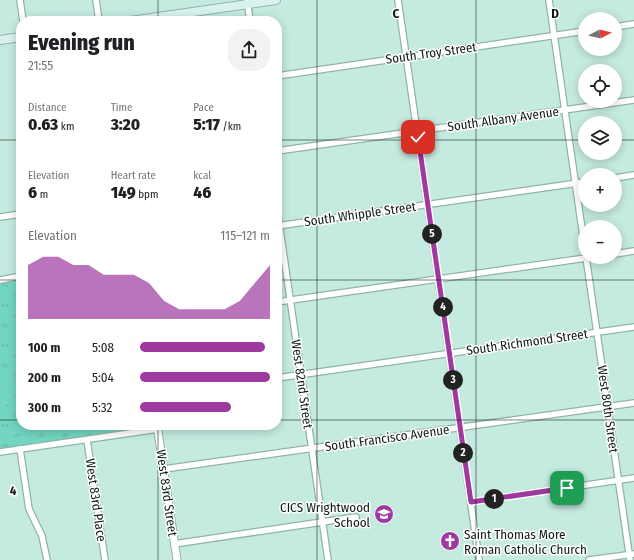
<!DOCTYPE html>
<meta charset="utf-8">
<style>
:root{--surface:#fff;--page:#f2f2f2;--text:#202124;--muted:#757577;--accent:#9e3a9f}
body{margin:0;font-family:"Fira Sans Condensed",sans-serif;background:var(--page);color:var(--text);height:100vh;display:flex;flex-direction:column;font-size:15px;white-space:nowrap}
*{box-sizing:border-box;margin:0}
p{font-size:13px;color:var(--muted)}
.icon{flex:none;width:22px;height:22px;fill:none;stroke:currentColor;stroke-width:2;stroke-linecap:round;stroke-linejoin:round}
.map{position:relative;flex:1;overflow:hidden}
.drawer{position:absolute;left:16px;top:16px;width:266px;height:414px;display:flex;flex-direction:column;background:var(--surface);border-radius:16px;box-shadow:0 2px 10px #0003}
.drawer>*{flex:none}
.needle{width:26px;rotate:83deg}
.buttons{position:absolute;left:578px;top:12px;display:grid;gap:8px}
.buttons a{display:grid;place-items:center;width:44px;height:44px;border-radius:50%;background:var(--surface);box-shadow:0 2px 10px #0003;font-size:20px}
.pin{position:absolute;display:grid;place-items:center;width:34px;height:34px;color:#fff;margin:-17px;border-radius:8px;box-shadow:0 2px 6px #0006}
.km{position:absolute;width:20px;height:20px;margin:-10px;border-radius:50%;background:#222;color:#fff;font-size:11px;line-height:20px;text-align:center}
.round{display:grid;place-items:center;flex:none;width:42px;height:42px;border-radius:16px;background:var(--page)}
.summary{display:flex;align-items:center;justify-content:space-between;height:68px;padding:0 12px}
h1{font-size:22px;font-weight:800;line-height:30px}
.metrics{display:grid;grid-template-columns:repeat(3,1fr);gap:6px;height:68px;padding:4px 12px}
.metrics div{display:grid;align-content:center}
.metrics b{font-size:17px;font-weight:800}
.metrics small{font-size:11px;font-weight:400}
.metrics p{font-size:11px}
.chart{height:112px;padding:8px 12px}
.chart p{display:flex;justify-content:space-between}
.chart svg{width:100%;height:72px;margin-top:4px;fill:var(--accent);opacity:.7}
ul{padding:0 12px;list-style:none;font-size:13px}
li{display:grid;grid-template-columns:64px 48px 1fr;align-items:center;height:30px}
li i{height:10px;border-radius:5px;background:var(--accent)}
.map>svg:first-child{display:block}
.grass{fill:url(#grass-tufts)}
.pitch{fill:#72d6c0}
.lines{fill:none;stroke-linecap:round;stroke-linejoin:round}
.minor-casing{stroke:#90b4ab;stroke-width:8}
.tertiary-casing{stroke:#90b4ab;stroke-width:9}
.secondary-casing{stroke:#90b4ab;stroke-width:10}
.minor{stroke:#fff;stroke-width:5.5}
.tertiary{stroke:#fff;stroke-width:7}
.secondary{stroke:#d8f3ed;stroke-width:8}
.route-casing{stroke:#fff;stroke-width:8}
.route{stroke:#9e3a9f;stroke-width:5}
.grid{fill:none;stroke:#0d1b17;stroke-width:1;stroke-opacity:0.55}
.labels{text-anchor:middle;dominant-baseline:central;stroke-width:3;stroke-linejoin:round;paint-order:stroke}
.street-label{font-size:13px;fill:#0d1b17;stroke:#fff}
.poi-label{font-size:13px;fill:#0d1b17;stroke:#fff;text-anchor:end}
.grid-label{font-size:13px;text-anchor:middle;font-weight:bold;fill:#0d1b17;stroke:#fff;stroke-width:3;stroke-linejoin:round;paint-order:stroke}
</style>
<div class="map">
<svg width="634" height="560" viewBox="0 0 634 560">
<defs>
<pattern id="grass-tufts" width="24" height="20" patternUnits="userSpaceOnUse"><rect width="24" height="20" fill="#72d6c0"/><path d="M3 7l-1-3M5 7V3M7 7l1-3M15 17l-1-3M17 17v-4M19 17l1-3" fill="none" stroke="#62b7a4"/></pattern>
</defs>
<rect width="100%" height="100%" fill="#c5eae0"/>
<polygon class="grass" points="21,280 21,425 152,425 152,426 0,449 0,283"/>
<g class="pitch">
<path d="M21,323V358C10,350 7,337 9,324Z"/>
<path d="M0,375C8,378 15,384 18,392L4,407L0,409Z"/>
</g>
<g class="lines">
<defs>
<g id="minor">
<polyline points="20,0 23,21"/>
<polyline points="96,0 99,21"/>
<polyline points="247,0 250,21"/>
<polyline points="398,0 479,560"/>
<polyline points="549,0 585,250"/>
<polyline points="615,27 634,24"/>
<polyline points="277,76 585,31"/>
<polyline points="277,151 634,100"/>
<polyline points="615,178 634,175"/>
<polyline points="277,209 328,560"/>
<polyline points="0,217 21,214"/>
<polyline points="277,226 585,182"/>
<polyline points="615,254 634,251"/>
<polyline points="586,257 630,560"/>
<polyline points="0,280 21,276"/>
<polyline points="277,302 593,257"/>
<polyline points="277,378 634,327"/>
<polyline points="87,440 105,560"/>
<polyline points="20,449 29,509 42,536 47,560"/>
<polyline points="0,452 158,429"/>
<polyline points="164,469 634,403"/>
<polyline points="471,502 634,478"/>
<polyline points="174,544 356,517"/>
<polyline points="589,560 634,554"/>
</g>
<polyline id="tertiary" points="157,425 177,560"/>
<g id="secondary">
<polyline points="130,21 276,0"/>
<polyline points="0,40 21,37"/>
</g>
</defs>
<use href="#minor" class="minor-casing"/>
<use href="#tertiary" class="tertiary-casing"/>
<use href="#secondary" class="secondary-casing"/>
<use href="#minor" class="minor"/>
<use href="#tertiary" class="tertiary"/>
<use href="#secondary" class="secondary"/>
</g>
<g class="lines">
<defs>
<polyline id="route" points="418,137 471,502 567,488"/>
</defs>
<use href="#route" class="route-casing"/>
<use href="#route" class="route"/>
</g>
<path class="grid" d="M158,0V21M317,0V560M476,0V560M0,140H21M277,140H585M615,140H634M0,280H21M277,280H634M0,420H21M277,420H634M158,425V560"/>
<defs>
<symbol id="school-disc" viewBox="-11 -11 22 22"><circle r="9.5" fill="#9e3a9f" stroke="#fff"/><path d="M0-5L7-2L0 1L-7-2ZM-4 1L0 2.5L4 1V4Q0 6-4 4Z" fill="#fff"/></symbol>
<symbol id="church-disc" viewBox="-11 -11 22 22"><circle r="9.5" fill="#9e3a9f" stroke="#fff"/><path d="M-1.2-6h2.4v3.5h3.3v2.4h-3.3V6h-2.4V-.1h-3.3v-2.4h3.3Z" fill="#fff"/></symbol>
</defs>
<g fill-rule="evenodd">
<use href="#school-disc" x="373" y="503" width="22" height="22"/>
<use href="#church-disc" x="439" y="530" width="22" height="22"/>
</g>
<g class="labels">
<g class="street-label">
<text transform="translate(431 53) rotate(-8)">South Troy Street</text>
<text transform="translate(503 119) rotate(-8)">South Albany Avenue</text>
<text transform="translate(360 214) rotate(-8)">South Whipple Street</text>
<text transform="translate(527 342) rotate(-8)">South Richmond Street</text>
<text transform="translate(302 384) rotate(82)">West 82nd Street</text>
<text transform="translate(608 409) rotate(82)">West 80th Street</text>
<text transform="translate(387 438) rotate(-8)">South Francisco Avenue</text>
<text transform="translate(167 493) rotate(82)">West 83rd Street</text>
<text transform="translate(96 500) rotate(82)">West 83rd Place</text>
</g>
<g class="poi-label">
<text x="370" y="507">CICS Wrightwood<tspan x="370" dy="15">School</tspan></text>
<text x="464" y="534" text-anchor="start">Saint Thomas More<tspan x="464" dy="15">Roman Catholic Church</tspan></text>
</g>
</g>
<g class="grid-label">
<text x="396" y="18">C</text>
<text x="555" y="18">D</text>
<text x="13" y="495">4</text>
</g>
</svg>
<div class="buttons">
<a><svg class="needle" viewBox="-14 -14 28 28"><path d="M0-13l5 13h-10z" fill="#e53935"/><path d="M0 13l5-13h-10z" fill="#757577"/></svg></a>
<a><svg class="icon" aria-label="locate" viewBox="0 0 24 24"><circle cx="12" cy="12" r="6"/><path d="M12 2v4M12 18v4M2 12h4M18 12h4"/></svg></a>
<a><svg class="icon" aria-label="layers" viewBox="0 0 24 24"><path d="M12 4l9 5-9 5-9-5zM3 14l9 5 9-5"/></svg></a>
<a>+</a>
<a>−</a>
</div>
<div class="pin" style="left:567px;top:488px;background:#1e9e55"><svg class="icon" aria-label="arrive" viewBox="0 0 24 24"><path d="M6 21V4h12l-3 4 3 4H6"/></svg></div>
<div class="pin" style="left:418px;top:137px;background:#d93025"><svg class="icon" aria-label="check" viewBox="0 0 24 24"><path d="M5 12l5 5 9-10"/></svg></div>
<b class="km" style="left:494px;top:499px">1</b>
<b class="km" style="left:463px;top:453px">2</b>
<b class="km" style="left:453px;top:380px">3</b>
<b class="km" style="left:443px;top:307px">4</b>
<b class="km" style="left:432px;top:234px">5</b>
<section class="drawer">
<div class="summary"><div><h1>Evening run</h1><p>21:55</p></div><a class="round"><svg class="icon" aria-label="share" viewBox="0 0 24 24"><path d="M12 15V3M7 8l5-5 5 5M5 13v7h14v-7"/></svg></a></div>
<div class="metrics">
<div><p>Distance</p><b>0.63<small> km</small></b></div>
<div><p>Time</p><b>3:20</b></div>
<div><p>Pace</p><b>5:17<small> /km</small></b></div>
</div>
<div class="metrics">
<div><p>Elevation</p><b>6<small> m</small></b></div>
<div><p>Heart rate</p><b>149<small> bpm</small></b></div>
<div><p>kcal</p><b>46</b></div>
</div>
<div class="chart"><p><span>Elevation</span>115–121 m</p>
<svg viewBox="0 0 160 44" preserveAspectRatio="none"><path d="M0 44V11L10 6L20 6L30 11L40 11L50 17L60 17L70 17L80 22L90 33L100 38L110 38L120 38L130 38L140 33L150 22L160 11V44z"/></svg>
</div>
<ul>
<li><b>100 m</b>5:08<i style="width:96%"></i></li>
<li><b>200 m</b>5:04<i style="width:100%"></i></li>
<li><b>300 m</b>5:32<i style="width:70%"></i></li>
</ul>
</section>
</div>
